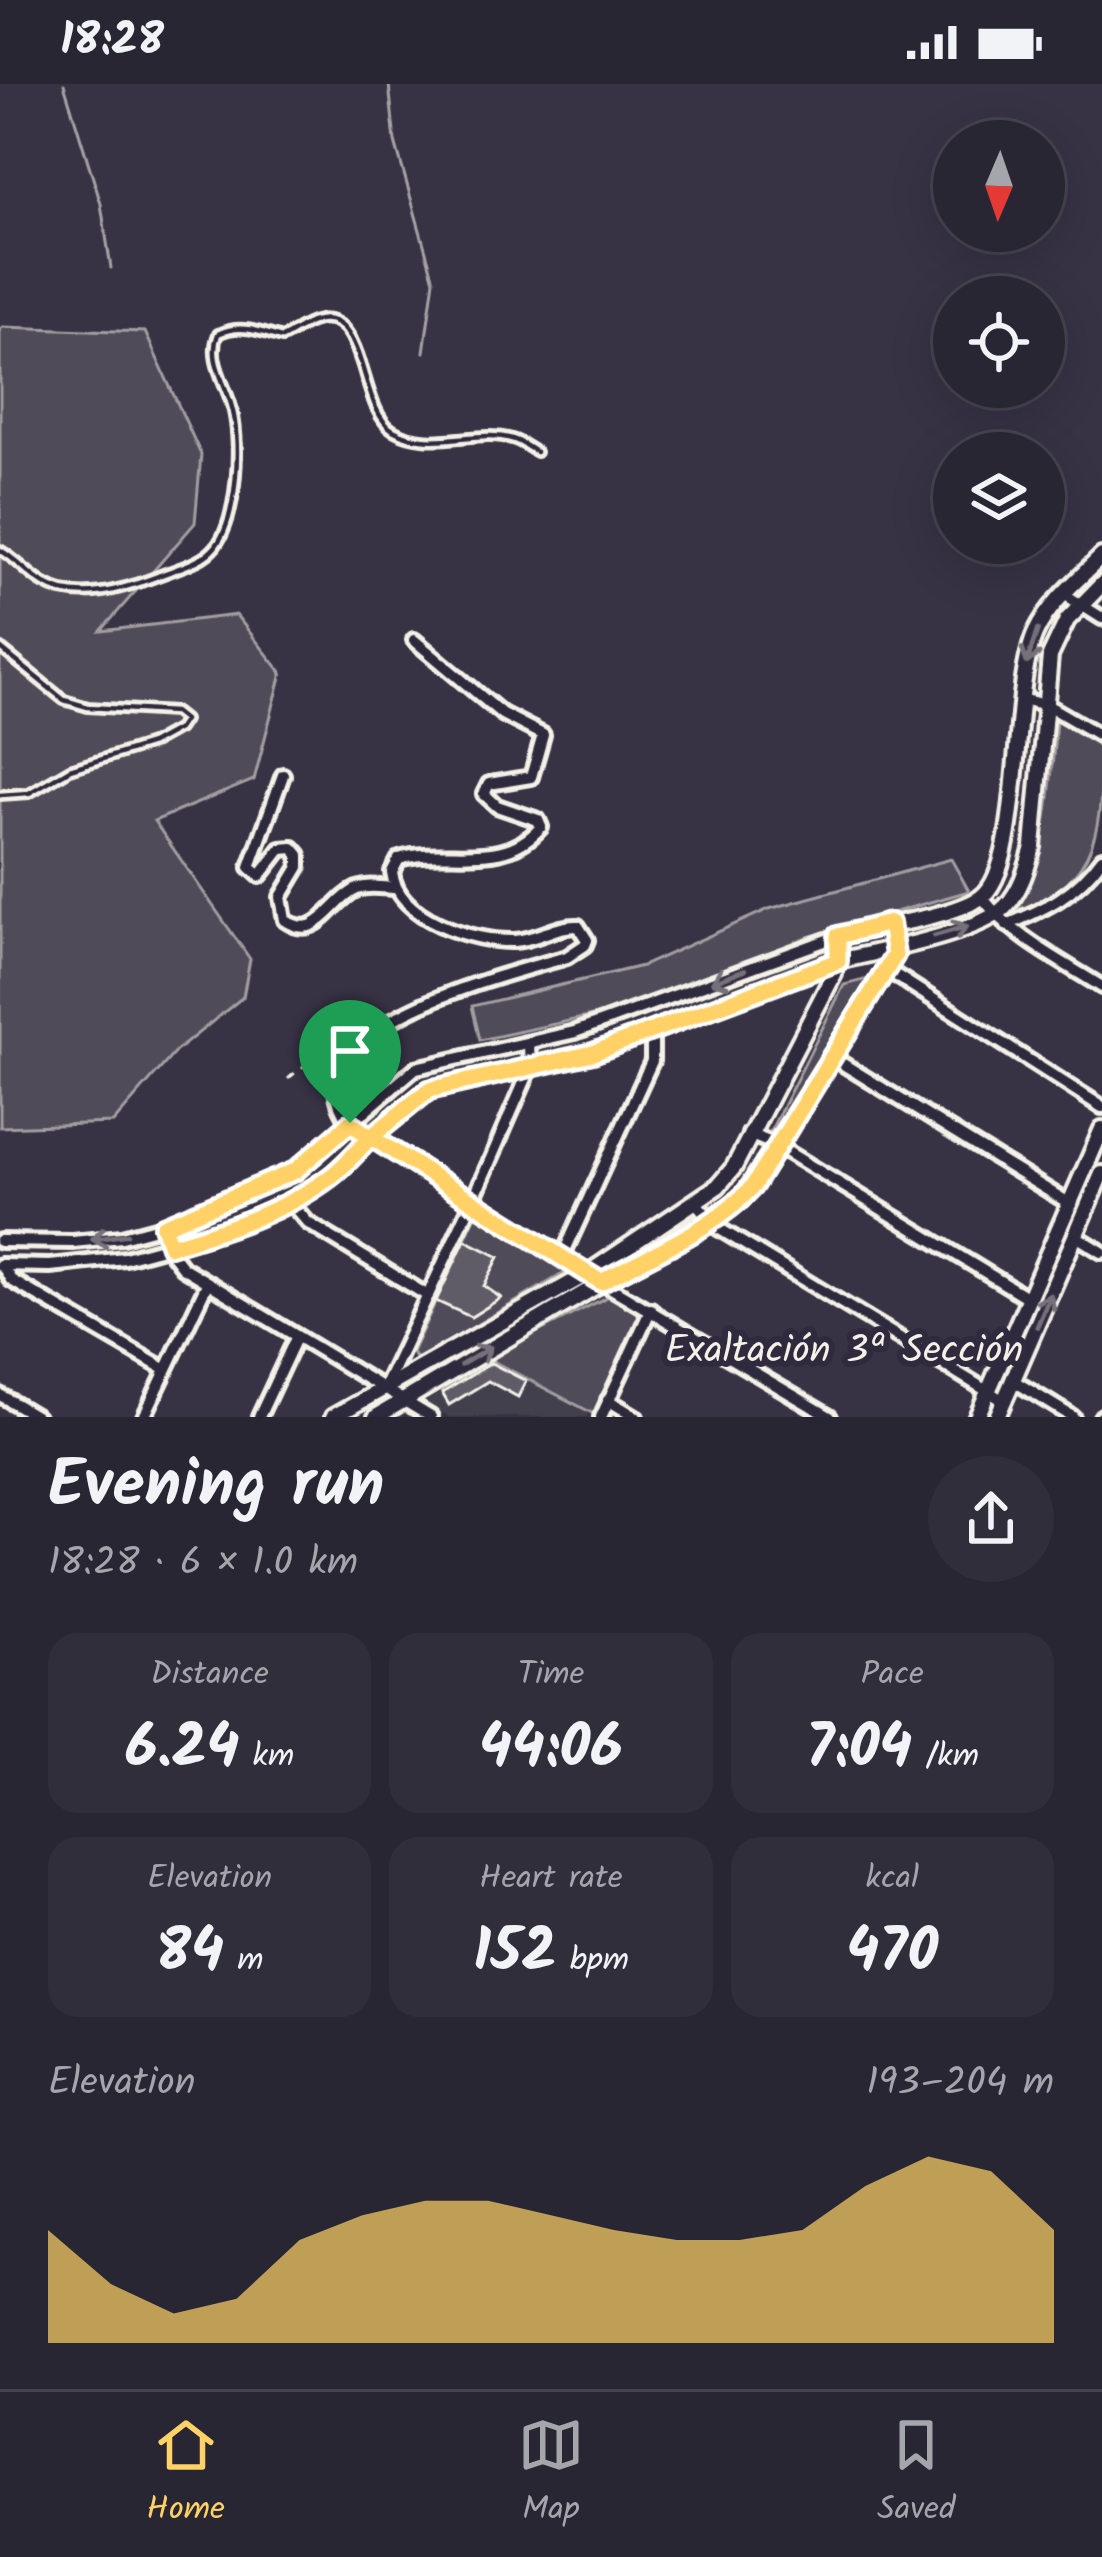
<!DOCTYPE html>
<meta charset="utf-8">
<style>
:root{--surface:#292633;--page:#312e3b;--text:#f1f3f6;--muted:#a5a5ac;--line:#45434e;--accent:#ffd166}
body{margin:0;font-family:Kalam,sans-serif;background:var(--page);color:var(--text);height:100vh;display:flex;flex-direction:column;font-size:45px;white-space:nowrap}
*{box-sizing:border-box;margin:0}
p{font-size:39px;color:var(--muted)}
.icon{flex:none;width:66px;height:66px;fill:none;stroke:currentColor;stroke-width:2;stroke-linecap:round;stroke-linejoin:round}
.map{position:relative;height:1333px;overflow:hidden}
.drawer{display:flex;flex-direction:column;background:var(--surface);flex:1}
.drawer>*{flex:none}
.needle{width:78px;rotate:182deg}
.fabs{position:absolute;left:933px;top:36px;display:grid;gap:24px}
.fabs a{display:grid;place-items:center;width:132px;height:132px;border-radius:50%;background:var(--surface);box-shadow:0 12px 48px #0002,0 0 0 3px var(--line);font-size:60px}
.pin{position:absolute;display:grid;place-items:center;width:102px;height:102px;color:#fff;margin:-123px -51px;border-radius:50% 50% 50% 0;rotate:-45deg;box-shadow:0 0 12px #0007}
.pin .icon{rotate:45deg}
.round{display:grid;place-items:center;flex:none;width:126px;height:126px;border-radius:63px;background:var(--page)}
.head{display:flex;align-items:center;justify-content:space-between;height:204px;padding:0 48px}
h1{font-size:66px;font-weight:700;line-height:90px}
.figures{display:grid;grid-template-columns:repeat(3,1fr);gap:18px;height:204px;padding:12px 48px}
.figures div{display:grid;align-content:center;border-radius:30px;background:var(--page);text-align:center}
.figures b{font-size:60px;font-weight:700}
.figures small{font-size:33px;font-weight:400}
.figures p{font-size:33px}
.chart{height:336px;padding:24px 48px}
.chart p{display:flex;justify-content:space-between}
.chart svg{width:100%;height:216px;margin-top:12px;fill:var(--accent);opacity:.7}
.status{display:flex;justify-content:space-between;align-items:center;height:84px;padding:0 60px;background:var(--surface);direction:ltr}
.status svg{height:33px;fill:currentColor}
.tabs{display:flex;justify-content:space-around;align-items:center;height:168px;border-top:3px solid var(--line);background:var(--surface);font-size:33px;color:var(--muted)}
.tabs a{display:grid;justify-items:center;gap:6px}
.tabs .selected{color:var(--accent)}
.map>svg:first-child{display:block}
.built{fill:#433f4e}
.green{fill:#504b59;stroke:#a29ea0;stroke-width:3}
.lines{fill:none;stroke-linecap:round;stroke-linejoin:round}
.stream{stroke:#a6a2a4;stroke-width:3}
.building{fill:#5f5c67;stroke:#f4f1e8;stroke-width:3}
.service-casing{stroke:#f4f1e8;stroke-width:14}
.minor-casing{stroke:#f4f1e8;stroke-width:20}
.tertiary-casing{stroke:#f4f1e8;stroke-width:22}
.path{stroke:#f4f1e8;stroke-width:3;stroke-dasharray:9 9;stroke-linecap:butt}
.service{stroke:#2f2a3d;stroke-width:4.5}
.minor{stroke:#2f2a3d;stroke-width:10}
.tertiary{stroke:#2f2a3d;stroke-width:14}
.oneway{stroke:#747079}
.route-casing{stroke:#fff;stroke-width:24}
.route{stroke:#ffd166;stroke-width:15}
.labels{text-anchor:middle;dominant-baseline:central;stroke-width:12;stroke-linejoin:round;paint-order:stroke}
.neighbourhood-label{font-size:39px;fill:#f4f1e8;stroke:#2f2a3d}
</style>
<div class="status"><b>18:28</b><svg viewBox="0 0 49 12"><path d="M0 12V9h3v3zM5 12V6h3v6zM10 12V3h3v9zM15 12V0h3v12zM26 1h20v11H26zM47 4h2v5h-2z"/></svg></div>
<div class="map">
<svg width="1102" height="1333" viewBox="0 0 1102 1333">
<rect width="100%" height="100%" fill="#373244"/>
<filter id="ink" filterUnits="userSpaceOnUse"><feTurbulence type="fractalNoise" baseFrequency=".00833" numOctaves="2"/><feDisplacementMap in="SourceGraphic" scale="24" xChannelSelector="R" yChannelSelector="G"/><feConvolveMatrix kernelMatrix="1 2 1 2 8 2 1 2 1" color-interpolation-filters="sRGB"/></filter>
<g filter="url(#ink)">
<polygon class="built" points="491,1277 590,1327 587,1333 449,1333 428,1320 428,1316"/>
<g class="green">
<polygon points="3,243 145,248 201,371 195,439 101,547 236,531 282,589 254,696 154,737 250,875 243,913 176,967 113,1039 0,1043 0,245"/>
<path d="M1056,635L1102,657C1102,739 1102,797 1018,826C1049,756 1050,710 1056,635Z"/>
<polygon points="951,775 969,807 808,853 634,923 480,956 472,922 642,882 769,825"/>
<polygon points="880,892 777,1055 768,1052 844,901"/>
<polygon points="478,1127 571,1185 419,1275 414,1273 412,1268"/>
<polygon points="615,1209 641,1225 642,1231 596,1331 487,1274"/>
</g>
<g class="lines">
<g class="stream">
<polyline points="64,0 101,120 111,184"/>
<polyline points="389,0 395,58 434,196 424,268"/>
</g>
</g>
<g class="building">
<polygon points="465,1156 499,1173 484,1202 501,1214 471,1233 436,1217"/>
<polygon points="491,1279 526,1297 518,1313 488,1297 449,1321 442,1309"/>
</g>
<g class="lines">
<defs>
<g id="service">
<path d="M0,466C16,475 28,490 43,499C77,520 124,505 158,492C177,484 202,479 215,463C238,434 242,354 231,320C224,296 208,275 218,250C241,239 260,248 282,254C293,249 303,240 315,237C368,222 358,325 393,346C431,368 477,344 512,355C520,357 529,364 536,368"/>
<polyline points="0,564 64,616 88,623 174,628 184,636 178,645 151,660 70,685 29,709 0,711"/>
</g>
<g id="minor">
<polyline points="1064,510 1102,534"/>
<path d="M414,556L502,630L543,651L531,693L489,700L484,710L497,722L538,736L541,743C501,788 448,761 399,775L392,788C397,835 474,858 514,857C537,856 556,841 578,842L587,856L585,861L567,873C510,890 279,943 350,1039L601,1198L830,1333"/>
<polyline points="1021,615 1047,621 1102,653"/>
<path d="M283,691L250,783L260,792L281,765L293,764L299,771V783L281,813L285,836C318,859 330,817 357,805C370,800 383,804 395,804"/>
<path d="M982,813C1012,853 1060,876 1102,903"/>
<path d="M1007,841C1047,824 1076,810 1102,774"/>
<polyline points="886,885 1102,1023"/>
<polyline points="830,972 1072,1121"/>
<polyline points="749,1050 776,1061 1028,1214"/>
<polyline points="289,1117 308,1139 428,1212"/>
<polyline points="696,1119 718,1144 1004,1317"/>
<polyline points="163,1142 172,1170 182,1183 431,1333"/>
<polyline points="1076,1152 1102,1168"/>
<polyline points="0,1157 73,1158 122,1153 163,1142 295,1087 416,984 575,948 838,852"/>
<polyline points="562,1173 652,977 652,949"/>
<polyline points="0,1181 50,1182 125,1174 210,1151 289,1117 330,1093 396,1030 429,1005 593,969 837,877"/>
<polyline points="2,1181 11,1196 166,1286"/>
<polyline points="1014,1297 1073,1333"/>
<polyline points="385,1302 473,1116 530,985 529,960"/>
<polyline points="0,1311 37,1333"/>
<polyline points="608,1316 636,1333"/>
<polyline points="144,1333 207,1200"/>
<polyline points="259,1333 296,1254"/>
<polyline points="601,1333 651,1225"/>
<polyline points="1101,1333 1102,1332"/>
</g>
<g id="tertiary">
<path d="M838,877C876,868 982,849 1006,822C1021,806 1027,784 1033,763L1050,572L1067,536L1102,500"/>
<path d="M333,1333L587,1190L718,1102L734,1083L834,890L838,852C875,843 951,833 980,814C1025,784 1009,605 1036,548C1050,518 1079,495 1102,472"/>
<polyline points="376,1333 741,1116 895,870 890,839"/>
<polyline points="977,1333 1102,1045"/>
<polyline points="997,1333 1102,1090"/>
</g>
</defs>
<use href="#service" class="service-casing"/>
<use href="#minor" class="minor-casing"/>
<use href="#tertiary" class="tertiary-casing"/>
<path class="path" d="M288,995C308,976 337,964 353,942L360,943"/>
<use href="#service" class="service"/>
<use href="#minor" class="minor"/>
<use href="#tertiary" class="tertiary"/>
</g>
<defs><path id="oneway-shaft" d="M-6 0H5M1.5-3L5.5 0L1.5 3" fill="none" stroke-width="1.6" stroke-linecap="round" stroke-linejoin="round" transform="scale(3)"/></defs>
<g class="oneway">
<use href="#oneway-shaft" transform="translate(1032 563) rotate(108)"/>
<use href="#oneway-shaft" transform="translate(951 847) rotate(-16)"/>
<use href="#oneway-shaft" transform="translate(728 892) rotate(159)"/>
<use href="#oneway-shaft" transform="translate(109 1153) rotate(172)"/>
<use href="#oneway-shaft" transform="translate(1044 1226) rotate(-67)"/>
<use href="#oneway-shaft" transform="translate(476 1272) rotate(-31)"/>
</g>
</g>
<g class="lines" filter="url(#ink)">
<defs>
<path id="route" d="M350,1039L295,1087L163,1142L170,1162C224,1146 284,1128 330,1093C345,1082 358,1066 371,1053L601,1198C650,1170 715,1145 753,1102L895,871L890,839L838,852V877L593,969L429,1006L371,1053L350,1039"/>
</defs>
<use href="#route" class="route-casing"/>
<use href="#route" class="route"/>
</g>
<g class="labels">
<g class="neighbourhood-label">
<text x="844" y="1268">Exaltación 3ª Sección</text>
</g>
</g>
</svg>
<div class="fabs">
<a><svg class="needle" viewBox="-14 -14 28 28"><path d="M0-13l5 13h-10z" fill="#e53935"/><path d="M0 13l5-13h-10z" fill="#a5a5ac"/></svg></a>
<a><svg class="icon" aria-label="locate" viewBox="0 0 24 24"><circle cx="12" cy="12" r="6"/><path d="M12 2v4M12 18v4M2 12h4M18 12h4"/></svg></a>
<a><svg class="icon" aria-label="layers" viewBox="0 0 24 24"><path d="M12 4l9 5-9 5-9-5zM3 14l9 5 9-5"/></svg></a>
</div>
<div class="pin" style="left:350px;top:1039px;background:#1e9e55"><svg class="icon" aria-label="arrive" viewBox="0 0 24 24"><path d="M6 21V4h12l-3 4 3 4H6"/></svg></div>
</div>
<section class="drawer">
<div class="head"><div><h1>Evening run</h1><p>18:28 · 6 × 1.0 km</p></div><a class="round"><svg class="icon" aria-label="share" viewBox="0 0 24 24"><path d="M12 15V3M7 8l5-5 5 5M5 13v7h14v-7"/></svg></a></div>
<div class="figures">
<div><p>Distance</p><b>6.24<small> km</small></b></div>
<div><p>Time</p><b>44:06</b></div>
<div><p>Pace</p><b>7:04<small> /km</small></b></div>
</div>
<div class="figures">
<div><p>Elevation</p><b>84<small> m</small></b></div>
<div><p>Heart rate</p><b>152<small> bpm</small></b></div>
<div><p>kcal</p><b>470</b></div>
</div>
<div class="chart"><p><span>Elevation</span>193–204 m</p>
<svg viewBox="0 0 160 44" preserveAspectRatio="none"><path d="M0 44V21L10 32L20 38L30 35L40 23L50 18L60 15L70 15L80 18L90 21L100 23L110 23L120 21L130 12L140 6L150 9L160 21V44z"/></svg>
</div>
</section>
<nav class="tabs">
<a class="selected"><svg class="icon" aria-label="home" viewBox="0 0 24 24"><path d="M3 11l9-7 9 7M6 9v11h12V9"/></svg>Home</a>
<a><svg class="icon" aria-label="map" viewBox="0 0 24 24"><path d="M3 6l6-2 6 2 6-2v14l-6 2-6-2-6 2zM9 4v14M15 6v14"/></svg>Map</a>
<a><svg class="icon" aria-label="saved" viewBox="0 0 24 24"><path d="M7 4h10v16l-5-4-5 4z"/></svg>Saved</a>
</nav>
